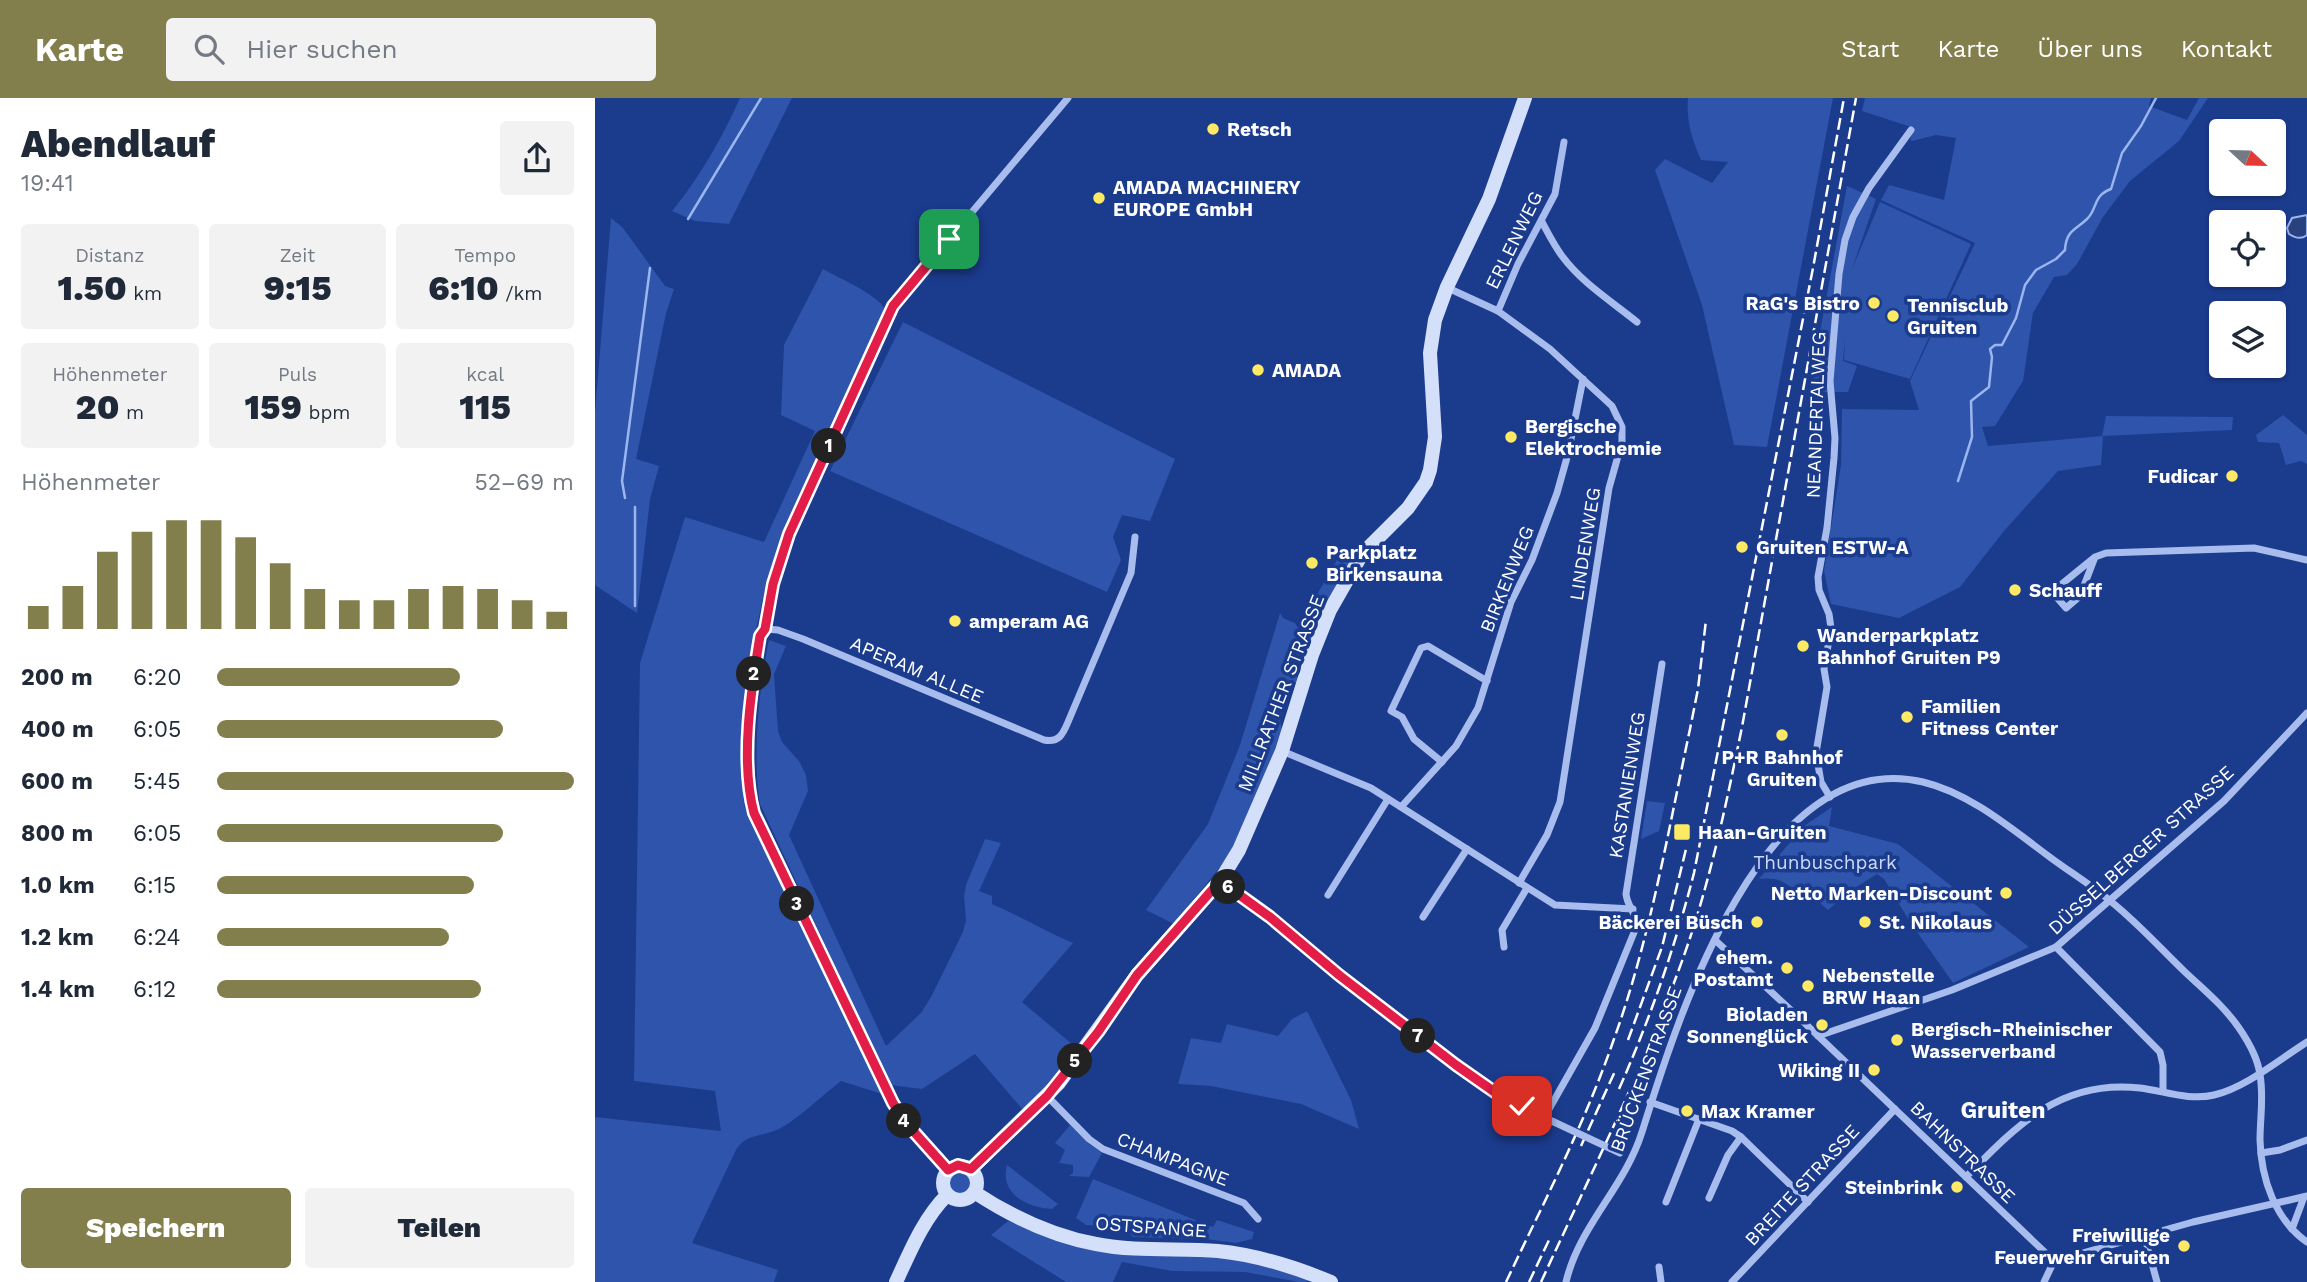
<!DOCTYPE html>
<html lang="de">
<meta charset="utf-8">
<style>
:root{--surface:#fff;--page:#f2f2f3;--text:#1f2937;--muted:#747a83;--accent:#837f4c}
body{margin:0;font-family:"Work Sans",sans-serif;background:var(--page);color:var(--text);height:100vh;display:flex;flex-direction:column;font-size:26px;white-space:nowrap}
*{box-sizing:border-box;margin:0}
p{font-size:23px;color:var(--muted)}
.icon{flex:none;width:38px;height:38px;fill:none;stroke:currentColor;stroke-width:2;stroke-linecap:round;stroke-linejoin:round}
.map{position:relative;flex:1;overflow:hidden}
.sheet{display:flex;flex-direction:column;background:var(--surface);width:595px}
.sheet>*{flex:none}
.needle{width:46px;rotate:112deg}
.controls{position:absolute;left:1614px;top:21px;display:grid;gap:14px}
.controls a{display:grid;place-items:center;width:77px;height:77px;border-radius:7px;background:var(--surface);box-shadow:0 2px 5px #0004;font-size:35px}
.pin{position:absolute;display:grid;place-items:center;width:60px;height:60px;color:#fff;margin:-30px;border-radius:14px;box-shadow:0 4px 10px #0006}
.km{position:absolute;width:35px;height:35px;margin:-18px;border-radius:50%;background:#222;color:#fff;font-size:19px;line-height:35px;text-align:center}
.round{display:grid;place-items:center;flex:none;width:74px;height:74px;border-radius:7px;background:var(--page)}
.head{display:flex;align-items:center;justify-content:space-between;height:119px;padding:0 21px}
h1{font-size:38px;font-weight:800;line-height:52px}
.stats{display:grid;grid-template-columns:repeat(3,1fr);gap:10px;height:119px;padding:7px 21px}
.stats div{display:grid;align-content:center;border-radius:7px;background:var(--page);text-align:center}
.stats b{font-size:35px;font-weight:800}
.stats small{font-size:19px;font-weight:400}
.stats p{font-size:19px}
.chart{height:196px;padding:14px 21px}
.chart p{display:flex;justify-content:space-between}
.chart svg{width:100%;height:126px;margin-top:7px;stroke:var(--accent);stroke-width:6}
.cta{display:flex;gap:14px;margin-top:auto;padding:14px 21px}
.cta a{flex:1;height:80px;border-radius:7px;background:var(--accent);color:#fff;font-size:28px;font-weight:800;line-height:80px;text-align:center}
.cta a+a{background:var(--page);color:var(--text)}
ul{padding:0 21px;list-style:none;font-size:23px}
li{display:grid;grid-template-columns:112px 84px 1fr;align-items:center;height:52px}
li i{height:18px;border-radius:9px;background:var(--accent)}
header{display:flex;align-items:center;gap:42px;box-sizing:border-box;height:98px;padding:0 35px;background:var(--accent);color:#fff}
header strong{font-size:33px}
nav{display:flex;gap:38px;margin-inline-start:auto;font-size:24px}
.search{width:490px;height:63px;background:var(--page);display:flex;align-items:center;gap:18px;box-sizing:border-box;padding:0 24px;border-radius:7px;color:var(--muted);font-size:26px}
main{display:flex;flex:1;min-height:0}
.map>svg:first-child{display:block}
.green{fill:#2e54ab}
.water{fill:#29417e;stroke:#9bb5ef;stroke-width:2}
.lines{fill:none;stroke-linecap:round;stroke-linejoin:round}
.stream{stroke:#9bb5ef;stroke-width:2.5}
.street{stroke:#a8bded;stroke-width:7}
.secondary{stroke:#d4dffa;stroke-width:14}
.rail{stroke:#fff;stroke-width:2.5;stroke-dasharray:12 5;stroke-linecap:butt}
.street-bridge{stroke:#a8bded;stroke-width:7}
.route-casing{stroke:#fff;stroke-width:14}
.route{stroke:#e11d48;stroke-width:9}
.poi-dot{fill:#fee965;stroke:#1b3b8d;stroke-width:2.5}
.labels{text-anchor:middle;dominant-baseline:central;stroke-width:7;stroke-linejoin:round;paint-order:stroke}
.poi-label{font-size:19px;font-weight:bold;fill:#fff;stroke:#1b3b8d;text-anchor:start}
.street-label{font-size:19px;fill:#fff;stroke:#1b3b8d}
.park-label{font-size:19px;fill:#cddbfa;stroke:#1b3b8d}
.quarter-label{font-size:23px;font-weight:bold;fill:#fff;stroke:#1b3b8d}
</style>
<header>
<strong>Karte</strong>
<div class="search"><svg class="icon" aria-label="search" viewBox="0 0 24 24"><circle cx="10" cy="10" r="6"/><path d="M15 15l6 6"/></svg>Hier suchen</div>
<nav><a>Start</a><a>Karte</a><a>Über uns</a><a>Kontakt</a></nav>
</header>
<main>
<section class="sheet">
<div class="head"><div><h1>Abendlauf</h1><p>19:41</p></div><a class="round"><svg class="icon" aria-label="share" viewBox="0 0 24 24"><path d="M12 15V3M7 8l5-5 5 5M5 13v7h14v-7"/></svg></a></div>
<div class="stats">
<div><p>Distanz</p><b>1.50<small> km</small></b></div>
<div><p>Zeit</p><b>9:15</b></div>
<div><p>Tempo</p><b>6:10<small> /km</small></b></div>
</div>
<div class="stats">
<div><p>Höhenmeter</p><b>20<small> m</small></b></div>
<div><p>Puls</p><b>159<small> bpm</small></b></div>
<div><p>kcal</p><b>115</b></div>
</div>
<div class="chart"><p><span>Höhenmeter</span>52–69 m</p>
<svg viewBox="0 0 160 44" preserveAspectRatio="none"><path d="M5 44V36M15 44V29M25 44V17M35 44V10M45 44V6M55 44V6M65 44V12M75 44V21M85 44V30M95 44V34M105 44V34M115 44V30M125 44V29M135 44V30M145 44V34M155 44V38"/></svg>
</div>
<ul>
<li><b>200 m</b>6:20<i style="width:68%"></i></li>
<li><b>400 m</b>6:05<i style="width:80%"></i></li>
<li><b>600 m</b>5:45<i style="width:100%"></i></li>
<li><b>800 m</b>6:05<i style="width:80%"></i></li>
<li><b>1.0 km</b>6:15<i style="width:72%"></i></li>
<li><b>1.2 km</b>6:24<i style="width:65%"></i></li>
<li><b>1.4 km</b>6:12<i style="width:74%"></i></li>
</ul>
<div class="cta"><a>Speichern</a><a>Teilen</a></div>
</section>
<div class="map">
<svg width="1712" height="1184" viewBox="0 0 1712 1184">
<rect width="100%" height="100%" fill="#1b3b8d"/>
<g class="green">
<path d="M145,0H197L134,126L100,123L77,113C105,79 127,40 145,0Z"/>
<path d="M1093,0H1238L1172,349L1139,347L1107,207L1060,72L1070,61L1117,85L1133,64L1106,62C1097,41 1091,23 1093,0Z"/>
<polygon points="1270,0 1556,0 1554,8 1592,22 1604,0 1613,0 1584,43 1535,83 1508,119 1482,166 1472,177 1459,179 1438,215 1428,283 1400,328 1387,329 1393,348 1507,338 1511,318 1638,319 1637,332 1508,338 1506,367 1463,373 1409,433 1365,489 1304,520 1236,506 1229,473 1246,367 1247,311 1324,312 1315,283 1380,145 1286,102 1294,87 1349,102 1361,40 1341,37 1317,43 1315,41 1319,30 1267,13"/>
<polygon points="1252,88 1281,101 1257,171 1285,104 1376,146 1315,281 1249,262 1250,240 1248,263 1262,268 1253,294 1216,294 1222,250"/>
<polygon points="16,120 28,130 70,188 79,191 71,215 41,361 64,368 55,401 42,515 0,487 0,314"/>
<path d="M228,171C244,180 282,196 290,211L183,448L170,491L157,550L148,619L147,675L149,708L287,996L246,983C229,996 202,1022 184,1031C168,1039 151,1035 141,1052L97,1145L183,1172L179,1184H0V1019L126,1033L120,993L39,983L45,565L90,419L169,444L220,333L186,317L189,247Z"/>
<polygon points="308,224 580,361 555,423 527,417 518,439 526,462 512,494 235,373"/>
<polygon points="1688,317 1712,337 1712,366 1706,363 1691,367 1684,345 1663,344 1661,337"/>
<polygon points="749,450 758,457 730,507 709,558 704,561 699,576 704,581 702,585 696,586 685,623 687,632 670,678 634,758 579,826 551,812 613,726 645,647 685,515 688,520 700,525 707,536 724,493"/>
<path d="M174,542L191,548L179,576L183,633L187,644L204,663L211,677L213,693L194,737L291,948L326,915L336,899L368,834L371,822L369,798L371,787L390,741L406,745L384,793L397,798V806C425,818 450,833 478,845L427,904L484,952L448,995L428,1012L380,956L327,991L295,987L165,706C157,660 164,588 174,542Z"/>
<polygon points="1052,703 1070,705 1064,733 1046,741"/>
<path d="M1237,709L1234,728L1303,746L1434,849L1358,885L1315,824L1289,781L1282,776L1255,793L1233,812L1217,798L1209,802C1194,787 1186,778 1164,781L1209,728Z"/>
<polygon points="712,913 756,1002 764,1031 706,1006 616,988 583,986 596,940 626,945 632,926 683,938 697,921"/>
<polygon points="475,1027 493,1045 507,1055 494,1079 474,1078 478,1075 478,1067 464,1065 470,1052 460,1045"/>
<path d="M412,1067L463,1106L457,1111C433,1110 404,1096 412,1067Z"/>
<circle cx="365" cy="1084" r="11"/>
<polygon points="498,1081 618,1129 622,1122 659,1134 657,1141 641,1145 611,1141 538,1139 528,1129 491,1127 481,1120"/>
<polygon points="413,1123 437,1133 658,1164 714,1180 712,1184 704,1184 650,1174 577,1173 527,1164 518,1184 471,1184 396,1137"/>
</g>
<path class="water" d="M1712,117V137C1706,142 1700,140 1694,136L1692,130L1697,120Z"/>
<g class="lines">
<g class="stream">
<polyline points="93,121 166,0"/>
<path d="M1363,383L1377,339L1376,303L1394,289L1397,259L1395,251L1400,247H1407L1421,220L1430,187L1441,172L1461,161L1470,152C1471,132 1481,132 1492,121C1503,111 1497,98 1516,91L1527,55L1546,28L1561,0"/>
<polyline points="30,400 27,383 55,170"/>
<polyline points="40,508 40,409"/>
</g>
<g class="street">
<path d="M947,124C953,135 959,147 967,158C987,185 1016,203 1042,224"/>
<polyline points="853,190 903,213 955,251 1017,308 1027,329 1027,344 1014,390 965,704 952,737 924,785"/>
<polyline points="903,213 923,166 960,96 969,44"/>
<polyline points="1500,459 1485,498 1471,510 1457,494 1500,459 1511,455 1659,450 1712,462"/>
<path d="M170,531L183,532L208,541L449,642C464,645 468,636 473,624L536,475L540,439"/>
<polyline points="687,653 776,690 960,807 1038,811"/>
<polyline points="847,664 819,641 807,619 796,613 826,550 833,548 892,583"/>
<polyline points="1235,699 1226,684 1221,655 1232,589 1229,571 1236,530 1234,516 1224,492 1223,479 1232,430 1239,360 1240,340 1235,283 1244,176 1250,142 1258,119 1274,90 1316,32"/>
<polyline points="806,709 861,648 883,610 916,504 937,462 962,395 973,356 988,281"/>
<polyline points="625,783 675,819 744,877 888,987 959,1024"/>
<polyline points="733,797 793,701"/>
<polyline points="828,819 872,751"/>
<polyline points="1120,842 1198,914 1459,1163 1598,1124 1712,1098"/>
<polyline points="909,849 907,832 932,790"/>
<polyline points="1461,849 1565,954 1568,967 1568,993"/>
<polyline points="1223,938 1357,892 1461,849 1629,703 1712,615"/>
<polyline points="452,998 494,1041 508,1051 649,1105 663,1121"/>
<polyline points="1055,1004 1137,1033 1146,1039 1213,1104"/>
<path d="M949,1020L1000,930L1040,832C1043,813 1033,812 1031,796L1067,566"/>
<polyline points="1666,1055 1685,1052 1712,1042"/>
<polyline points="353,1072 311,1025 298,1005 159,715 153,682 158,583 165,539 170,531 178,486 194,436 298,208 473,0"/>
<path d="M1371,1079C1422,1027 1466,981 1545,990C1569,993 1595,1003 1619,997C1650,990 1685,961 1712,944"/>
<polyline points="1114,1100 1133,1057 1146,1039"/>
<polyline points="1071,1104 1104,1021"/>
<polyline points="1697,1131 1709,1099"/>
<polyline points="1549,1136 1562,1184"/>
<polyline points="1064,1169 1066,1184"/>
<path d="M971,1184C984,1128 1030,1089 1047,1034C1082,922 1167,647 1328,684C1375,695 1418,732 1456,760C1475,774 1496,787 1514,802C1541,823 1565,850 1590,874C1608,891 1629,908 1644,930C1653,943 1663,961 1665,977C1669,999 1665,1020 1665,1042C1666,1080 1680,1122 1712,1144"/>
<polyline points="1137,1184 1300,1011"/>
<polyline points="1449,1184 1459,1163"/>
</g>
<g class="secondary">
<circle cx="365" cy="1085" r="17"/>
<polyline points="376,1071 464,985 542,877 625,783 644,752 687,653 717,557 735,512 767,456 813,410 831,384 835,372 840,339 835,255 840,222 852,189 894,101 930,0"/>
<path d="M379,1094C417,1119 456,1138 501,1146C541,1154 583,1150 623,1153C663,1157 700,1169 736,1184"/>
<path d="M301,1184C315,1154 328,1121 352,1097"/>
</g>
<g class="rail">
<polyline points="1033,942 1067,849 1092,747"/>
<path d="M1024,991C1055,921 1080,849 1099,775L1218,170L1249,0"/>
<polyline points="986,1048 1021,971"/>
<path d="M911,1184C949,1104 990,1025 1019,941C1055,841 1073,734 1095,631L1103,591L1111,522"/>
<polyline points="934,1184 955,1140"/>
<path d="M946,1184C997,1073 1053,962 1093,846C1117,775 1132,702 1147,629L1261,0"/>
</g>
<polyline class="street-bridge" points="959,1024 1025,1055"/>
</g>
<g class="lines">
<defs>
<path id="route" d="M354,141L298,208L194,436L178,486L170,531L165,538C156,592 145,663 159,715L298,1005L311,1025L353,1072L363,1067L376,1071L452,998L503,934L542,877L625,783L675,819L744,877L861,967L901,995L927,1008"/>
</defs>
<use href="#route" class="route-casing"/>
<use href="#route" class="route"/>
</g>
<g class="poi-dot">
<circle cx="618" cy="31" r="7"/>
<circle cx="504" cy="100" r="7"/>
<circle cx="1279" cy="205" r="7"/>
<circle cx="1298" cy="218" r="7"/>
<circle cx="663" cy="272" r="7"/>
<circle cx="916" cy="339" r="7"/>
<circle cx="1637" cy="378" r="7"/>
<circle cx="1147" cy="449" r="7"/>
<circle cx="717" cy="465" r="7"/>
<circle cx="1420" cy="492" r="7"/>
<circle cx="360" cy="523" r="7"/>
<circle cx="1208" cy="548" r="7"/>
<circle cx="1312" cy="619" r="7"/>
<circle cx="1187" cy="637" r="7"/>
<rect x="1078" y="725" width="18" height="18" rx="3.5"/>
<circle cx="1411" cy="795" r="7"/>
<circle cx="1162" cy="824" r="7"/>
<circle cx="1270" cy="824" r="7"/>
<circle cx="1192" cy="870" r="7"/>
<circle cx="1213" cy="888" r="7"/>
<circle cx="1227" cy="927" r="7"/>
<circle cx="1302" cy="942" r="7"/>
<circle cx="1279" cy="972" r="7"/>
<circle cx="1092" cy="1013" r="7"/>
<circle cx="1362" cy="1089" r="7"/>
<circle cx="1589" cy="1148" r="7"/>
</g>
<g class="labels">
<g class="poi-label">
<text x="632" y="31">Retsch</text>
<text x="518" y="89">AMADA MACHINERY<tspan x="518" dy="22">EUROPE GmbH</tspan></text>
<text x="1265" y="205" text-anchor="end">RaG's Bistro</text>
<text x="1312" y="207">Tennisclub<tspan x="1312" dy="22">Gruiten</tspan></text>
<text x="677" y="272">AMADA</text>
<text x="930" y="328">Bergische<tspan x="930" dy="22">Elektrochemie</tspan></text>
<text x="1623" y="378" text-anchor="end">Fudicar</text>
<text x="1161" y="449">Gruiten ESTW-A</text>
<text x="731" y="454">Parkplatz<tspan x="731" dy="22">Birkensauna</tspan></text>
<text x="1434" y="492">Schauff</text>
<text x="374" y="523">amperam AG</text>
<text x="1222" y="537">Wanderparkplatz<tspan x="1222" dy="22">Bahnhof Gruiten P9</tspan></text>
<text x="1326" y="608">Familien<tspan x="1326" dy="22">Fitness Center</tspan></text>
<text x="1187" y="659" text-anchor="middle">P+R Bahnhof<tspan x="1187" dy="22">Gruiten</tspan></text>
<text x="1103" y="734">Haan-Gruiten</text>
<text x="1397" y="795" text-anchor="end">Netto Marken-Discount</text>
<text x="1148" y="824" text-anchor="end">Bäckerei Büsch</text>
<text x="1284" y="824">St. Nikolaus</text>
<text x="1178" y="859" text-anchor="end">ehem.<tspan x="1178" dy="22">Postamt</tspan></text>
<text x="1227" y="877">Nebenstelle<tspan x="1227" dy="22">BRW Haan</tspan></text>
<text x="1213" y="916" text-anchor="end">Bioladen<tspan x="1213" dy="22">Sonnenglück</tspan></text>
<text x="1316" y="931">Bergisch-Rheinischer<tspan x="1316" dy="22">Wasserverband</tspan></text>
<text x="1265" y="972" text-anchor="end">Wiking II</text>
<text x="1106" y="1013">Max Kramer</text>
<text x="1348" y="1089" text-anchor="end">Steinbrink</text>
<text x="1575" y="1137" text-anchor="end">Freiwillige<tspan x="1575" dy="22">Feuerwehr Gruiten</tspan></text>
</g>
<g class="street-label">
<text transform="translate(919 142) rotate(-64)">ERLENWEG</text>
<text transform="translate(1221 317) rotate(-88)">NEANDERTALWEG</text>
<text transform="translate(990 446) rotate(-81)">LINDENWEG</text>
<text transform="translate(912 481) rotate(-68)">BIRKENWEG</text>
<text transform="translate(322 572) rotate(23)">APERAM ALLEE</text>
<text transform="translate(686 595) rotate(-69)">MILLRATHER STRASSE</text>
<text transform="translate(1032 687) rotate(-81)">KASTANIENWEG</text>
<text transform="translate(1546 752) rotate(-42)">DÜSSELBERGER STRASSE</text>
<text transform="translate(1051 971) rotate(-70)">BRÜCKENSTRASSE</text>
<text transform="translate(1368 1054) rotate(44)">BAHNSTRASSE</text>
<text transform="translate(578 1061) rotate(21)">CHAMPAGNE</text>
<text transform="translate(1207 1087) rotate(-47)">BREITE STRASSE</text>
<text transform="translate(556 1129) rotate(4)">OSTSPANGE</text>
</g>
<g class="park-label">
<text x="1230" y="764">Thunbuschpark</text>
</g>
<g class="quarter-label">
<text x="1408" y="1012">Gruiten</text>
</g>
</g>
</svg>
<div class="controls">
<a><svg class="needle" viewBox="-14 -14 28 28"><path d="M0-13l5 13h-10z" fill="#e53935"/><path d="M0 13l5-13h-10z" fill="#747a83"/></svg></a>
<a><svg class="icon" aria-label="locate" viewBox="0 0 24 24"><circle cx="12" cy="12" r="6"/><path d="M12 2v4M12 18v4M2 12h4M18 12h4"/></svg></a>
<a><svg class="icon" aria-label="layers" viewBox="0 0 24 24"><path d="M12 4l9 5-9 5-9-5zM3 14l9 5 9-5"/></svg></a>
</div>
<div class="pin" style="left:354px;top:141px;background:#1e9e55"><svg class="icon" aria-label="arrive" viewBox="0 0 24 24"><path d="M6 21V4h12l-3 4 3 4H6"/></svg></div>
<div class="pin" style="left:927px;top:1008px;background:#d93025"><svg class="icon" aria-label="check" viewBox="0 0 24 24"><path d="M5 12l5 5 9-10"/></svg></div>
<b class="km" style="left:234px;top:348px">1</b>
<b class="km" style="left:159px;top:576px">2</b>
<b class="km" style="left:202px;top:806px">3</b>
<b class="km" style="left:309px;top:1023px">4</b>
<b class="km" style="left:480px;top:963px">5</b>
<b class="km" style="left:633px;top:789px">6</b>
<b class="km" style="left:823px;top:938px">7</b>
</div>
</main>
